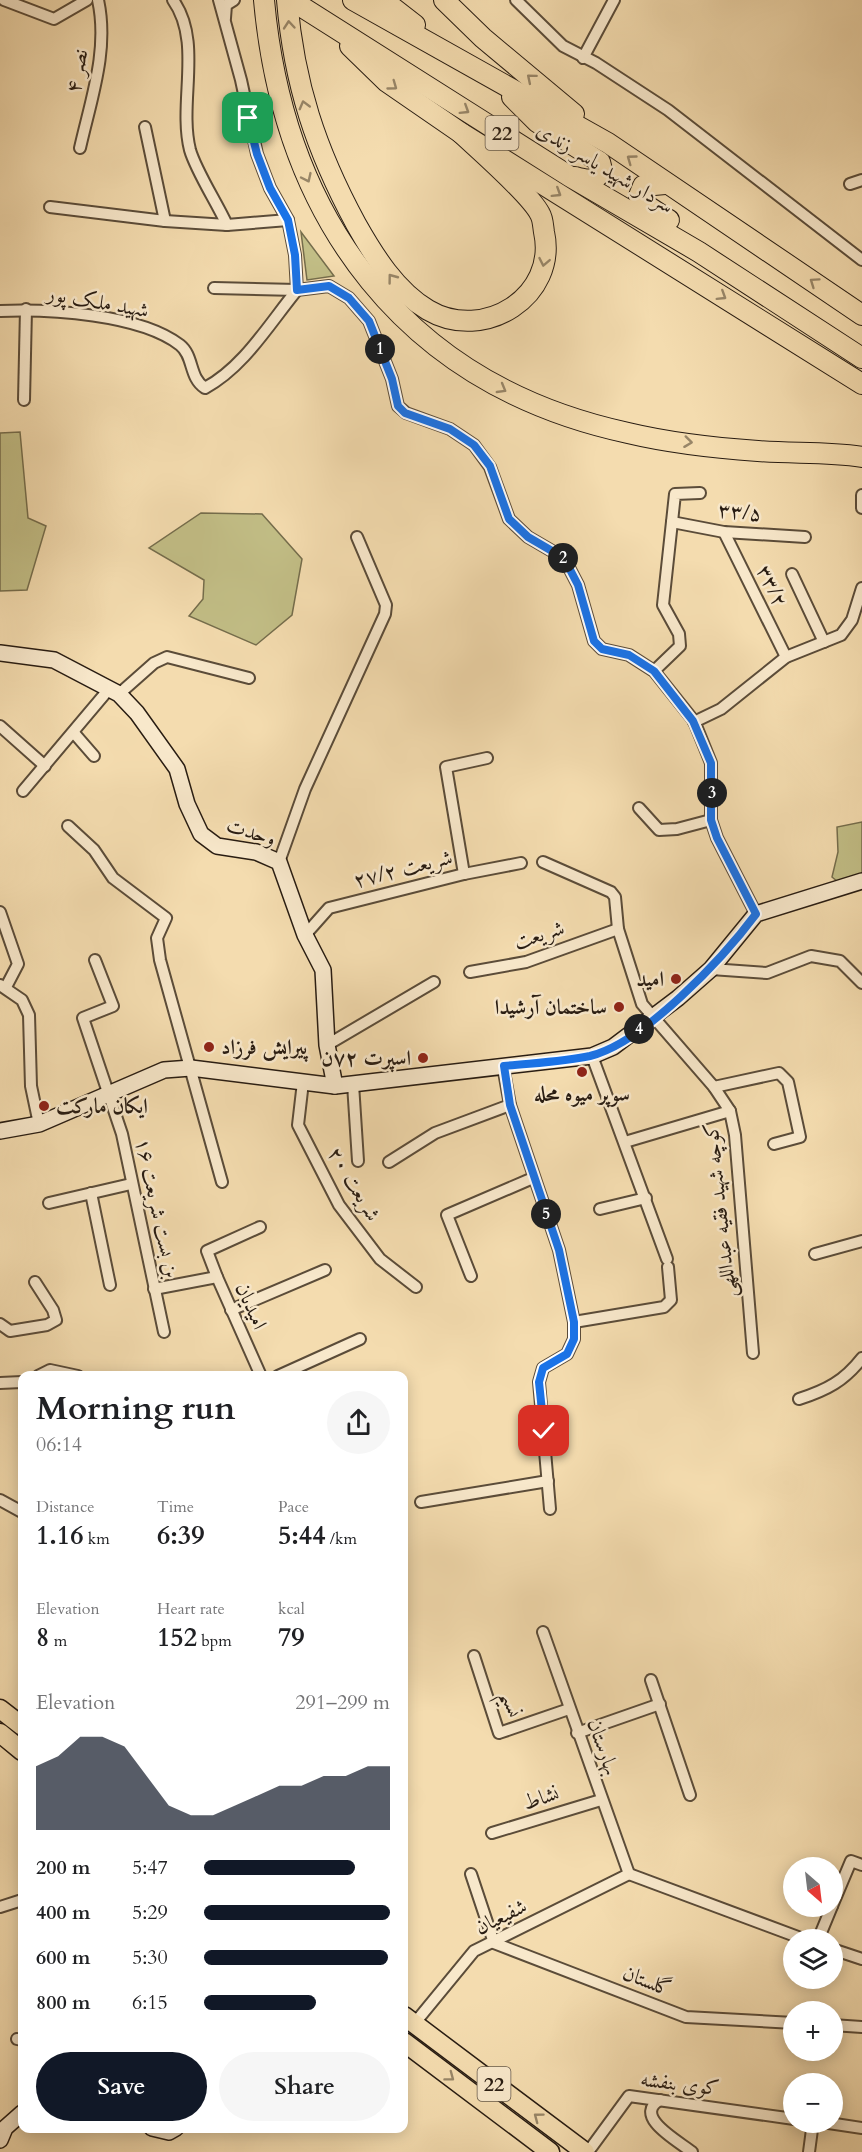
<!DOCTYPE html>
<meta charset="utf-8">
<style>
:root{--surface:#fff;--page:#f6f6f6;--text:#202124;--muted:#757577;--accent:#111827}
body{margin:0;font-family:Cardo,Amiri,serif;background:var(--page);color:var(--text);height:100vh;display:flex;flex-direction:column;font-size:22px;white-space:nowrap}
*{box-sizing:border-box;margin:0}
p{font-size:20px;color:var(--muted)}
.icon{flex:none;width:33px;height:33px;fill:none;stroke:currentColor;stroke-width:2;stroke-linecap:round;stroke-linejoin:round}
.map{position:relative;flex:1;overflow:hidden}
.details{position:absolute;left:18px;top:1371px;width:390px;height:762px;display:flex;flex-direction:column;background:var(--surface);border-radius:12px;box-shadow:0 3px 15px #0003}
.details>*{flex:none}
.needle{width:39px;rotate:152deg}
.buttons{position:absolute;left:783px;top:1857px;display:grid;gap:12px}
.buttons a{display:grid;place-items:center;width:60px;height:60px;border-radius:50%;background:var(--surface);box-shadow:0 3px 15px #0003;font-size:30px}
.pin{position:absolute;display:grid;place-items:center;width:51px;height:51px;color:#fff;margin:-26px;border-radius:12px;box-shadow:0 3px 9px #0006}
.km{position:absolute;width:30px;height:30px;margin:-15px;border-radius:50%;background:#222;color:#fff;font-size:16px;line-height:30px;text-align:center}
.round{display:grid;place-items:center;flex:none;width:63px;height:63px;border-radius:32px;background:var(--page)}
.overview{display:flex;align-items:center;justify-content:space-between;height:102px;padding:0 18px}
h1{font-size:33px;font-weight:600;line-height:45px}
.figures{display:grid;grid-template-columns:repeat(3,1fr);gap:9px;height:102px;padding:6px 18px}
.figures div{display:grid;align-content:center}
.figures b{font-size:26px;font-weight:600}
.figures small{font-size:16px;font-weight:400}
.figures p{font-size:16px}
.chart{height:168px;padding:12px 18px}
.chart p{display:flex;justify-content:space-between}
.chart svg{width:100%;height:108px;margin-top:6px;fill:var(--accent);opacity:.7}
.button{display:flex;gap:12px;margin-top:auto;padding:12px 18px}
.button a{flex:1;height:69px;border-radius:36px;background:var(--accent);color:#fff;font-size:24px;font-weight:600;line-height:69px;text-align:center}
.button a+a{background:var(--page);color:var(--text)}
ul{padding:0 18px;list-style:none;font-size:20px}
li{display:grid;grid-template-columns:96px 72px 1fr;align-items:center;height:45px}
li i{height:15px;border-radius:8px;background:var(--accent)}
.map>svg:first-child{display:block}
.green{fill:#c2be86;stroke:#756d4c;stroke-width:1.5}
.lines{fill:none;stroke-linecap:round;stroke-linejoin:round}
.street-casing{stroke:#5b4c39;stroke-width:14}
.secondary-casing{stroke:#281c12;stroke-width:18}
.primary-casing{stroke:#281c12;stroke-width:21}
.highway-casing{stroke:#281c12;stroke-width:22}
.street{stroke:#f8e8cb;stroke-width:10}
.secondary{stroke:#f8e8cb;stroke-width:15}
.primary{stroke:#f4dcaf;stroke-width:18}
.highway{stroke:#f4dcaf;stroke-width:20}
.oneway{stroke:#988668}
.route-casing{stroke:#fff;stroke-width:12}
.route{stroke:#1a73e8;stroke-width:8}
.poi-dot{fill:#8f2418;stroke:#f8e8cb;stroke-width:2}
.labels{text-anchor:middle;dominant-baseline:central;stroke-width:5;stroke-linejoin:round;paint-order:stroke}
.shield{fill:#f8e8cb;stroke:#66594a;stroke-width:1.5}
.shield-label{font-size:20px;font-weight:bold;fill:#281c12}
.street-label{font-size:21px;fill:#281c12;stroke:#f8e8cb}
.poi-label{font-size:21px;font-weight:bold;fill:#281c12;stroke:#f8e8cb;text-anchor:end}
</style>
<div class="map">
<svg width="862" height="2152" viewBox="0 0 862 2152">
<rect width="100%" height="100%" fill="#f4dcaf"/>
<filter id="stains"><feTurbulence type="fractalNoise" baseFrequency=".00333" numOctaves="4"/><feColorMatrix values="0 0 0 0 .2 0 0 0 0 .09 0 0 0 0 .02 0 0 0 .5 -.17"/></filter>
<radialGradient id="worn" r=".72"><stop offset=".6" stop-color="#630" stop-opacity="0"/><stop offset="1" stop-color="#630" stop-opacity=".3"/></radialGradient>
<g class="green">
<polygon points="301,232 334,276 307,280"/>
<polygon points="20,432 28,518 46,526 27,590 0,591 0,433"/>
<polygon points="201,513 262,514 302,559 292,615 256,645 189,616 203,599 204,580 149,548"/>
<polygon points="862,822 862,876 838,882 832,877 838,852 837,827"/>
</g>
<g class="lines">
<defs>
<g id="street">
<polyline points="4,0 54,19 87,0"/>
<path d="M173,0C203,42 178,102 190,150C196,171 217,203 227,225L288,220"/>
<polyline points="219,0 241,80 257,154 270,188 288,220 295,255 297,290"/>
<polyline points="516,0 563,46 596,63 668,110 862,260"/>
<polyline points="225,18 226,5 234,0"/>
<polyline points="583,58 614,0"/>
<polyline points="145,127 165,221"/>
<path d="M80,148C91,99 109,50 98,0"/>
<polyline points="850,184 862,180"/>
<polyline points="50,207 165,221 227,225"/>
<polyline points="214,288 297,290 329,286 349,298 369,321 392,379 398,406 406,413 450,429 474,445 490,467 509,519 528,537 564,558 578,585 594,641 602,649 629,655 654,671 694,721 711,763 711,820 717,838 756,914"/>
<path d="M0,311C49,309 140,314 180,345C194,356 189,378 205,388C244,367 269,324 297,290"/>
<polyline points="24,400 26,309"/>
<polyline points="862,495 862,508"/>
<polyline points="672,522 724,532 805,537"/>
<polyline points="724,532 786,657"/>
<polyline points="792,574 824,642"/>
<polyline points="654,671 680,646 679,634 663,605 675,494 700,493"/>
<polyline points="119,694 154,663 167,657 249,678"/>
<polyline points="694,722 721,709 786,657 841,635 852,620 862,588"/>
<polyline points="0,726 45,766"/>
<polyline points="74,733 94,756"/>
<polyline points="23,791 109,689"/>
<polyline points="639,808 659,830 677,829 711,820"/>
<polyline points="68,826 94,850 113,878 166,918 157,938 160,960 222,1182"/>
<polyline points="279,862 305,789 385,614 386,605 357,537"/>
<polyline points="543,862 611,892 615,897 618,929 642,1004 714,1087 730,1111 735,1135 753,1353"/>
<polyline points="464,874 446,767 487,758"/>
<polyline points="0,912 18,964 6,987"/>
<polyline points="305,935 329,908 464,874 521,863"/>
<polyline points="95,960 113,1006 83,1018 122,1134 164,1332"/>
<polyline points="711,969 767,973 811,956 840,961 862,983"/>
<polyline points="470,972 526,962 618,929"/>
<polyline points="0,985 22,1000 29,1015 31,1086 39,1124"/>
<polyline points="327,1045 434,982"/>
<polyline points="592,1056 667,1259"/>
<polyline points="503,1066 510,1105 559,1250 574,1322 574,1339 567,1354 543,1368 539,1382 550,1509"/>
<polyline points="303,1082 298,1125 339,1205 380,1259 416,1287"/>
<polyline points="353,1084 358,1161"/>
<polyline points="714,1087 779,1073 788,1082 800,1137 774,1144"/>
<polyline points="625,1142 730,1111"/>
<polyline points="389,1162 435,1133 510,1105"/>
<polyline points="91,1193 110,1285"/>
<polyline points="49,1203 131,1184"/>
<polyline points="600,1209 646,1198"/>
<polyline points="815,1254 862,1241"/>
<polyline points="471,1276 447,1215 533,1178"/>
<polyline points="217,1277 207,1251 260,1227"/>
<polyline points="154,1289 217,1277 261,1376"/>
<polyline points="231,1310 325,1270"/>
<polyline points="574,1322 664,1307 671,1300 668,1267"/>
<polyline points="0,1324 10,1331 47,1325 56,1320 53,1310 35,1282"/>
<polyline points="38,1376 50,1370 78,1376"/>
<polyline points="278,1376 360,1339"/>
<polyline points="0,1383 22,1382"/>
<path d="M799,1399C827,1390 844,1381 862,1358"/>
<polyline points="0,1500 22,1512"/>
<polyline points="421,1502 548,1481"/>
<polyline points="543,1632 629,1874"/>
<polyline points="474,1656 499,1733 569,1709"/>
<polyline points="651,1680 690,1795"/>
<polyline points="577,1733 660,1704"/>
<polyline points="492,1833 601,1800"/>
<polyline points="471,1874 494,1943 686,2017 794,2023"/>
<polyline points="629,1874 806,1940"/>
<polyline points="832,1906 851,1861 862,1865"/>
<polyline points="0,1907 22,1900"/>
<polyline points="818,1940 832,1906"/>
<polyline points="832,1949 862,1959"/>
<polyline points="414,2024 474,1951 629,1874"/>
<polyline points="832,2025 862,2027"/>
<polyline points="17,2039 22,2040"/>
<path d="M660,2100C632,2116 678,2141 692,2152"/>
<polyline points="822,2122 862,2128"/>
<polyline points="588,2152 629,2096 794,2119"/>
<polyline points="809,2152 813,2122"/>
</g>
<g id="secondary">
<polyline points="0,653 54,660 119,694 137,713 177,769 187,804 201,834 217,846 256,852 279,862 305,935 323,970 327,1045 335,1086"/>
<polyline points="0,1131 39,1124 164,1070 191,1068 335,1086 592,1056 613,1047 678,998 711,969 756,914 862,881"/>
<polyline points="152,2128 169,2132 176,2128"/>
<polyline points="0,2140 5,2128 22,2113"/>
</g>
<g id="primary">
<polyline points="0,1709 22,1726"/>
<polyline points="0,1733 22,1751"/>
<polyline points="404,2016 585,2152"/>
<polyline points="404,2042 550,2152"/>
</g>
<g id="highway">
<path d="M264,0C284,221 406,385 628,433C670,443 715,448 758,451C793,454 828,451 862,457"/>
<path d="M287,0C294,84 316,150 356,224C374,256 396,291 428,310C484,343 558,296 544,232C543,226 543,219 540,214C530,194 479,150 461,133"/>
<polyline points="291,0 569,176 699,252 862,358"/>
<polyline points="353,0 608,143 862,315"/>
<polyline points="383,0 415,25"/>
<polyline points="444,0 483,38 574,114"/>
<polyline points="350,46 387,82 461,133 862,384"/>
<path d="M512,97L537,122L600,162L602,170C596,183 586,180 575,177"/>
<polyline points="665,184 643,186 639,196 643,203 669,220"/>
</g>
</defs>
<use href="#street" class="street-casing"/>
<use href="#secondary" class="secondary-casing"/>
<use href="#primary" class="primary-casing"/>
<use href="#highway" class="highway-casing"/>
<use href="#street" class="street"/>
<use href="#secondary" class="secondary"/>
<use href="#primary" class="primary"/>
<use href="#highway" class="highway"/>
</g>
<defs><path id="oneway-chevron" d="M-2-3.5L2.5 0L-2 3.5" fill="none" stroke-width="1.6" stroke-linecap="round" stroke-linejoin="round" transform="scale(1.5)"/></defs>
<g class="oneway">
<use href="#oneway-chevron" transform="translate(289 25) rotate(-95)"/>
<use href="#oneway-chevron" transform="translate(531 78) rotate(-140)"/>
<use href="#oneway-chevron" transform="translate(393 86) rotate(36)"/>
<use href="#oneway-chevron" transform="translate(304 105) rotate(-105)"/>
<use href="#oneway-chevron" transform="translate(465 110) rotate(32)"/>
<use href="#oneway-chevron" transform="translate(631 159) rotate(-144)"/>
<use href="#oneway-chevron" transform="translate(307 178) rotate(65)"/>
<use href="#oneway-chevron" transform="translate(557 193) rotate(32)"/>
<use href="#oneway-chevron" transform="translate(544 262) rotate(101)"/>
<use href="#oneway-chevron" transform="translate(392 278) rotate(-127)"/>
<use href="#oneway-chevron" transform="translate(814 282) rotate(-145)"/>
<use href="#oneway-chevron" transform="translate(722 296) rotate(32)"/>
<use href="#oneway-chevron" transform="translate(502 389) rotate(30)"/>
<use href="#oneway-chevron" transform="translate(688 442) rotate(7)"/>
<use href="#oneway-chevron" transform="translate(450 2077) rotate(37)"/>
<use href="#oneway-chevron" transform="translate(538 2117) rotate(-143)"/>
</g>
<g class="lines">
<defs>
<path id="route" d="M248,118L257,154L270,188L288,220L295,255L297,290L329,286L349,298L369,321L392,379L398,406L405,413L450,429L474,445L490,466L509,519L528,537L564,558L578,585L594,641L602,649L629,655L654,671L693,721L711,763V820L717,838L756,914C724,957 644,1043 590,1056C562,1062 532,1063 504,1066L510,1105L559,1250L574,1322V1339L567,1354L543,1368L539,1382L544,1431"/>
</defs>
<use href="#route" class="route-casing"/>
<use href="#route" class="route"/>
</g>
<g class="poi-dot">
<circle cx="676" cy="979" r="6"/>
<circle cx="619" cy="1007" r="6"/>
<circle cx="209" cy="1047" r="6"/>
<circle cx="423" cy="1058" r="6"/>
<circle cx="582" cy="1072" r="6"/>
<circle cx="44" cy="1106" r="6"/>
</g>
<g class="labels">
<g class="shield">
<rect x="485.5" y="116" width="33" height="34" rx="4.5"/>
<rect x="477.5" y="2067" width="33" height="34" rx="4.5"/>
</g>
<g class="shield-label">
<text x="502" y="133">22</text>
<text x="494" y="2084">22</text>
</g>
<g class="street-label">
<text transform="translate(77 71) rotate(-79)">نصر ۴</text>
<text transform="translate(605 168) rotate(31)">سردار شهید یاسر زندی</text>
<text transform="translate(98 302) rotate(10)">شهید ملک پور</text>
<text transform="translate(740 512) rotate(6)">۳۳/۵</text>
<text transform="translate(772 586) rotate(64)">۳۳/۲</text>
<text transform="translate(251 832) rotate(17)">وحدت</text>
<text transform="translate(403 869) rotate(-14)">شریعت ۲۷/۲</text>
<text transform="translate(539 935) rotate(-18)">شریعت</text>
<text transform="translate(354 1184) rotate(59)">شریعت ۲۰</text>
<text transform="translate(157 1208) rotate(78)">بن بست شریعت ۱۶</text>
<text transform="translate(720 1210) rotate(-96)">کوچه شهید فقیه عبداللهی</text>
<text transform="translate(251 1306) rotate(66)">امیدیان</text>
<text transform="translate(511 1704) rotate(69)">نسیم</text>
<text transform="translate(603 1747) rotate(71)">بهارستان</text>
<text transform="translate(541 1798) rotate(-17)">نشاط</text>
<text transform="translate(501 1917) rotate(-26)">شفیعیان</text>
<text transform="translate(647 1981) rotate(21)">گلستان</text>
<text transform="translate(680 2084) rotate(7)">کوی بنفشه</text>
</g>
<g class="poi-label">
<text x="664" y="979">امید</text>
<text x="607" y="1007">ساختمان آرشیدا</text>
<text x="221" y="1047" text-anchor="start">پیرایش فرزاد</text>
<text x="411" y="1058">اسپرت ۷۲ن</text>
<text x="582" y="1094" text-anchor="middle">سوپر میوه محله</text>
<text x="56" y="1106" text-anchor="start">ایکان مارکت</text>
</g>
</g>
<rect width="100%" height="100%" filter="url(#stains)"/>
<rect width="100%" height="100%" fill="url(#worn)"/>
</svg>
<div class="buttons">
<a><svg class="needle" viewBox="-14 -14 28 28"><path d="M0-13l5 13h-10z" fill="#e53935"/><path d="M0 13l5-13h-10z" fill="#757577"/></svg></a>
<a><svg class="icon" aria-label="layers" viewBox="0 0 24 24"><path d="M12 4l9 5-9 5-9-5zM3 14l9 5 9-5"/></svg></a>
<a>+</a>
<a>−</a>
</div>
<div class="pin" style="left:248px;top:118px;background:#1e9e55"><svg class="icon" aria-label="arrive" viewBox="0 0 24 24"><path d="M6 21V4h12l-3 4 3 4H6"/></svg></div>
<div class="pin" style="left:544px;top:1431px;background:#d93025"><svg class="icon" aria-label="check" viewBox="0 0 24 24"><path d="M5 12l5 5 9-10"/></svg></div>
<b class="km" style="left:380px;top:349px">1</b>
<b class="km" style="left:563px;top:558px">2</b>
<b class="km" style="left:712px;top:793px">3</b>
<b class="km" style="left:639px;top:1029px">4</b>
<b class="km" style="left:546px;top:1214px">5</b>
<section class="details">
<div class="overview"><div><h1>Morning run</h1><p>06:14</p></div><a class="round"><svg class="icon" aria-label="share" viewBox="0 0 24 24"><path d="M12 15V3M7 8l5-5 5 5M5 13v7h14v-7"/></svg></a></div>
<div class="figures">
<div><p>Distance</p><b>1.16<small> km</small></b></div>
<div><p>Time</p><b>6:39</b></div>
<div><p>Pace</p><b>5:44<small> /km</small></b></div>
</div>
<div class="figures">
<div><p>Elevation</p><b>8<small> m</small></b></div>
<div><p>Heart rate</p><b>152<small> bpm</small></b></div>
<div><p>kcal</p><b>79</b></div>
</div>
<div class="chart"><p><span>Elevation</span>291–299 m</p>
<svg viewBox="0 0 160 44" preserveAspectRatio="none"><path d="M0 44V18L10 14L20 6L30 6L40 10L50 22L60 34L70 38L80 38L90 34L100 30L110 26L120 26L130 22L140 22L150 18L160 18V44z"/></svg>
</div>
<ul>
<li><b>200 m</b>5:47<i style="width:81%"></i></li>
<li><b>400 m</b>5:29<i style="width:100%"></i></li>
<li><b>600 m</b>5:30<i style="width:99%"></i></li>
<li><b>800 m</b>6:15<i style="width:60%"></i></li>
</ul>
<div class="button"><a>Save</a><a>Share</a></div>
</section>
</div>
